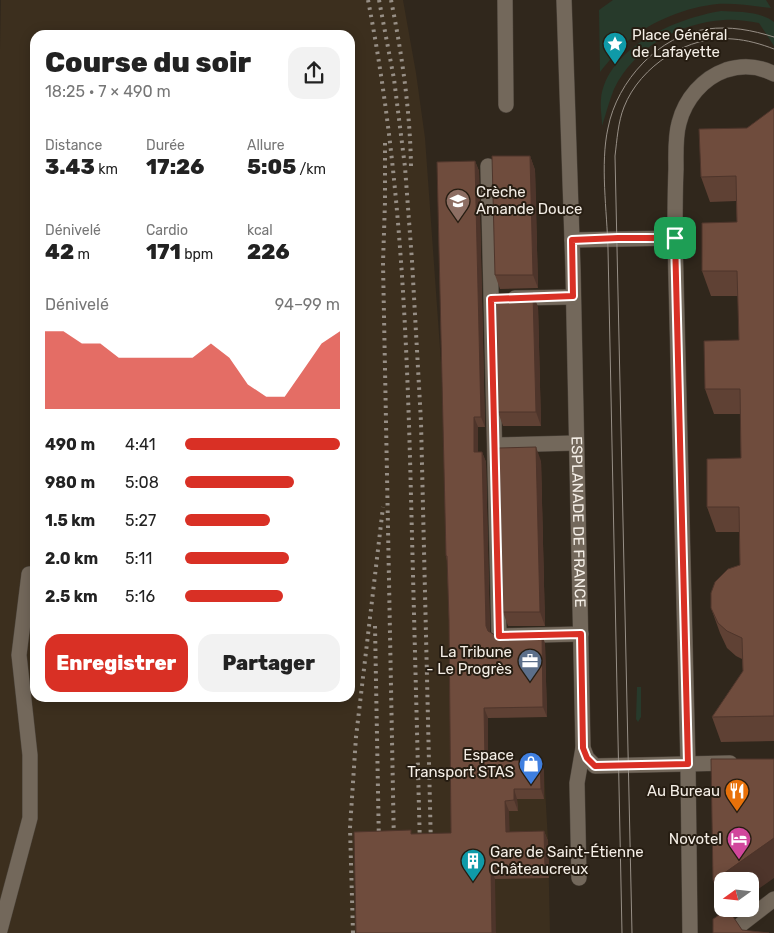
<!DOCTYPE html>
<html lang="fr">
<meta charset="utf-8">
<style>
:root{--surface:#fff;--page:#f2f2f2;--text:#222;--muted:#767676;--accent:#d93025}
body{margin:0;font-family:Rubik,sans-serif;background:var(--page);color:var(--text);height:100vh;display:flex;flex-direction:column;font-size:19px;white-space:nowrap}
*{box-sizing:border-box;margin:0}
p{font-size:16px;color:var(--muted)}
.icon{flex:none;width:28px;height:28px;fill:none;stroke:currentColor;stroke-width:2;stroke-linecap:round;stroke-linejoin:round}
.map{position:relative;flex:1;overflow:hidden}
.details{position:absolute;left:30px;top:30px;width:325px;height:672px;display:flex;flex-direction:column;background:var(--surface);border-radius:15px;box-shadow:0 2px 12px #0003}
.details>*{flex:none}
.needle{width:32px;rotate:255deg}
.buttons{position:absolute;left:714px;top:872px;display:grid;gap:10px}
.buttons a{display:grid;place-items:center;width:45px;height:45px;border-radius:10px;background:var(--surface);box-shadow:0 2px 12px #0003;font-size:25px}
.pin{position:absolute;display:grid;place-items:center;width:42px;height:42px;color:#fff;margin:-21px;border-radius:10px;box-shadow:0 2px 8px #0006}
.round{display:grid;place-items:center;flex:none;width:52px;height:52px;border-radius:15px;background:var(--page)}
.headline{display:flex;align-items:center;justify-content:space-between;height:85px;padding:0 15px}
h1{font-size:28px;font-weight:800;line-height:38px}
.metrics{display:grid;grid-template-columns:repeat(3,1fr);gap:8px;height:85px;padding:5px 15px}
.metrics div{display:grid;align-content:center}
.metrics b{font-size:21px;font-weight:800}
.metrics small{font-size:14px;font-weight:400}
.metrics p{font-size:14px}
.chart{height:140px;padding:10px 15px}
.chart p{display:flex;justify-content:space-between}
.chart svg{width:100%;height:90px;margin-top:5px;fill:var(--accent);opacity:.7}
.button{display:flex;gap:10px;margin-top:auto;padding:10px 15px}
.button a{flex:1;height:58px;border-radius:15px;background:var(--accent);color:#fff;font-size:20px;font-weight:800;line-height:58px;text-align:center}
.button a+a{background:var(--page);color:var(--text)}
ul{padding:0 15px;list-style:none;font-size:16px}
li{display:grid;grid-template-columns:80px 60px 1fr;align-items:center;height:38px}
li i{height:12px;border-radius:6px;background:var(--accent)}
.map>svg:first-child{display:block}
.built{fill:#3c2f1e;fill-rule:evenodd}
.green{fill:#273a2b}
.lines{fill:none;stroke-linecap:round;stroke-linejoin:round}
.minor-casing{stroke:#4d453c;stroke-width:16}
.minor{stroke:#73685b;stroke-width:15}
.tram{stroke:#978f86;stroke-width:1}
.rail{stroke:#978f86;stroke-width:4;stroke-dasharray:2.5 5;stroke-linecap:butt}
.wall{fill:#5f4134}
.shaded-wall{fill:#4e352b}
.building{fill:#6f4c3d;stroke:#4e352b}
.route-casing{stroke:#fff;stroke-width:10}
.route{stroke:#d93025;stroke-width:6}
.labels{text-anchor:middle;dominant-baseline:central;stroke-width:4;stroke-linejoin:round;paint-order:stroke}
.poi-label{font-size:15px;fill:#f4eee6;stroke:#261d12;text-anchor:end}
.street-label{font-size:15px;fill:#f4eee6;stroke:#261d12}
</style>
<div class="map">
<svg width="774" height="933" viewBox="0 0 774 933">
<rect width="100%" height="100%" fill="#30271c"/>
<path class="built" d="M1,0H403L416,73L425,138L441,362L454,771L544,770L548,841L550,933H0V49ZM35,35H350V698H35Z"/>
<g class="green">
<path d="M613,0H766L771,8C754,6 735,3 717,4C687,7 652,21 629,40C618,49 609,61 600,72L599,10Z"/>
<path d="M721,11C739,12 759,11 774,22V46L759,23C747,21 735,19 724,20C678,23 635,47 614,89C609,101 606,114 602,126C602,117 600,108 601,99C607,47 677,18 721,11Z"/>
<polygon points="637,687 641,687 641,717 638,722 636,719"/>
</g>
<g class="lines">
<defs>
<g id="minor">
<polyline points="505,0 506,105"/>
<path id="s1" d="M564,0L573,270L583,748L587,758L595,766L730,763"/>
<polyline points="488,166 499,636 581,634"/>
<polyline points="572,240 675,238"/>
<polyline points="515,298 573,297"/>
<polyline points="495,445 576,443"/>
<polyline points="579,878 577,783 583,748"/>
<polyline points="0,930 30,818 30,755 19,655 29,574"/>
<path d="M690,933L688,764L675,238C675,215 675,192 676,169C676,154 675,137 679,123C685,99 703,78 726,70C742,65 759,66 774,74"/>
<polyline points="730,933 774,899"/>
</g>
</defs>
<use href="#minor" class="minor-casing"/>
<use href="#minor" class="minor"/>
<g class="tram">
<path d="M622,933L608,249C607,211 600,164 608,128C617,81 659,35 707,29C730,26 752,30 774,37"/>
<path d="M632,933L615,156C617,140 618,122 624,107C640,66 689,34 733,39C747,40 761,44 774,49"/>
</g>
<g class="rail">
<path d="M368,0C400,164 407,331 411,497C414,614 417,731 420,847"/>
<polyline points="379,0 394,79 405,167 412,261 421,422 431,848"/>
<path d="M391,0C402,54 410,110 411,166"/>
<polyline points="385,143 385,202 383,263 394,846"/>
<polyline points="375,626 379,846"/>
<polyline points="353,933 350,828 356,737 383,507"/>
</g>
</g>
<g class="wall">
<polygon points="774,108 774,741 721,742 712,717 743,671 742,659 736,656 727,648 720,633 711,608 740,565 739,532 716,532 707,507 741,458 740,414 714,414 705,389 739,340 738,296 711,296 702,271 737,222 736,201 710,202 701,177 747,128"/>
<polygon points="530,156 535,170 538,288 500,289 495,275"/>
<polygon points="475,161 479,171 485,427 478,427 478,452 482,452 486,462 490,632 495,635 542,634 545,644 547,717 488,718 488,761 544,770 544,799 517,799 518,811 509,811 509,832 544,831 548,841 549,878 495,879 412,834 451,833 449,620 447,561 446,556"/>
<polygon points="538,307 541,426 503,426 498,412"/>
<polygon points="541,461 545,626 508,626 503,612"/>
</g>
<g class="shaded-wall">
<polygon points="530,156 535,170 538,288 533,275"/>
<polygon points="475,161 479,171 485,427 481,417"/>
<polygon points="533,293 538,307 541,426 536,412"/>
<polygon points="474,417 478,427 478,462 474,452"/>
<polygon points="536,447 541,461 545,626 540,612"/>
<polygon points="482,452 486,462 490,636 486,626"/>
<polygon points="542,634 545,644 547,717 543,707"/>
<polygon points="484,708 488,718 488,772 485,761"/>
<polygon points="540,760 544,770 544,799 541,789"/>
<polygon points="514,789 517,799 518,811 514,800"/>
<polygon points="505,801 509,811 510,842 506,832"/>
<polygon points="544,831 548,841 549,878 545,868"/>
<polygon points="774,838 774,878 750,895 750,881 722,881 722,905 713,881"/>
<polygon points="491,869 495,879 496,933 492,933"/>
</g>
<g class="building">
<polygon points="774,108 774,716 712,717 743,671 742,638 727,631 718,623 711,608 711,593 715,582 728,569 740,565 739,507 707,507 707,459 741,458 740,389 705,389 704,341 739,340 737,271 702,271 702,223 737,222 736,176 701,177 699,129 747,128"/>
<polygon points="492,156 530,156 533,275 495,275"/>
<polygon points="475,161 481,417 474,417 474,452 482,452 486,626 488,631 495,635 542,634 543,707 484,708 485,761 540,760 541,789 514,789 514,800 505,801 506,832 544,831 545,868 491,869 492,933 356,933 354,832 411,830 411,834 451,833 449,620 447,556 446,556 437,162"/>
<polygon points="533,293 536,412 498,412 496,294"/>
<polygon points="536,447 540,612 503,612 499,448"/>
<polygon points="711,759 774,759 774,838 713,881"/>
<polygon points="728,909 742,930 769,933 713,933 713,919"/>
</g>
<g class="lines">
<defs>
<polygon id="route" points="618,238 675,238 688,764 595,766 587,758 583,748 581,634 499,636 491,299 573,296 572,240"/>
</defs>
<use href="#route" class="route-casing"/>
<use href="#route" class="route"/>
</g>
<defs>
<symbol id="sight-pin" viewBox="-11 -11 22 30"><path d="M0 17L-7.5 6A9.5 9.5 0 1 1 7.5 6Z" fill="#0f9aa8" stroke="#261d12"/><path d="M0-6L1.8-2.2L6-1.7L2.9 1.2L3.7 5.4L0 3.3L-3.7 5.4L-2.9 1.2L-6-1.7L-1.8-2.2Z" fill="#fff"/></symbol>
<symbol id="school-pin" viewBox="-11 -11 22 30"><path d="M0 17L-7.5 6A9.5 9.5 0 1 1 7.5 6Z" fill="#8d6e63" stroke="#261d12"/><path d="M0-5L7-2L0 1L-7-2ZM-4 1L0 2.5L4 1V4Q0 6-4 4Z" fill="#fff"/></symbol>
<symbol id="office-pin" viewBox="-11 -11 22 30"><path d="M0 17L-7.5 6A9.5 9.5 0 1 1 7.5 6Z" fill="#5c6f8a" stroke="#261d12"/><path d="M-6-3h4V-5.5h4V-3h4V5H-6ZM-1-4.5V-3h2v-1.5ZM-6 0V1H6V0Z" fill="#fff"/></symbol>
<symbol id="shop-pin" viewBox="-11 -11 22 30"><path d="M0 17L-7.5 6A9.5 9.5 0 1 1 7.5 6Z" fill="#3f7fe0" stroke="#261d12"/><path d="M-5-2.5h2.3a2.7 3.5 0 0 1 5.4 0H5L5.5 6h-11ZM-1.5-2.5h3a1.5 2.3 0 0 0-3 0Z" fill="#fff"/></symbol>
<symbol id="restaurant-pin" viewBox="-11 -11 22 30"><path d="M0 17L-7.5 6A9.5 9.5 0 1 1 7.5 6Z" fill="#e8710a" stroke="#261d12"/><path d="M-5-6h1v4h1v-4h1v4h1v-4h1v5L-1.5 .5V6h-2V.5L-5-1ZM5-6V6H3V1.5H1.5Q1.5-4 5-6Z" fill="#fff"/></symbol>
<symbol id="hotel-pin" viewBox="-11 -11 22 30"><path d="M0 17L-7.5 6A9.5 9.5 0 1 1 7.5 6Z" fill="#d1479c" stroke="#261d12"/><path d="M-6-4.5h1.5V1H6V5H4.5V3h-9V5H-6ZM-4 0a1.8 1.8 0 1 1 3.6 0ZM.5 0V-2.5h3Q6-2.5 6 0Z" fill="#fff"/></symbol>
<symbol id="building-pin" viewBox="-11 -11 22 30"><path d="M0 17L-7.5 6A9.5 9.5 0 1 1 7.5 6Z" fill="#0f9aa8" stroke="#261d12"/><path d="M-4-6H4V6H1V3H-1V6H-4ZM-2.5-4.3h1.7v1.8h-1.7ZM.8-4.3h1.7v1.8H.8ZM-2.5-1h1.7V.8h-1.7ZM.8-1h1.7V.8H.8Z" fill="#fff"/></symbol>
</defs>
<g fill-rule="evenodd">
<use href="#sight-pin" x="601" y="30" width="28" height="38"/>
<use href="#school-pin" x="444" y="187" width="28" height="38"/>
<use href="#office-pin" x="516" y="647" width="28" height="38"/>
<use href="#shop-pin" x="517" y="750" width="28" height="38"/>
<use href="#restaurant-pin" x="723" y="777" width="28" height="38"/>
<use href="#hotel-pin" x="725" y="825" width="28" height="38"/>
<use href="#building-pin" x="459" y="847" width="28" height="38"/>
</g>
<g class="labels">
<g class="poi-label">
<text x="632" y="35" text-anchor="start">Place Général<tspan x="632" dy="17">de Lafayette</tspan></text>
<text x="476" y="192" text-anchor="start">Crèche<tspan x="476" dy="17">Amande Douce</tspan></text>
<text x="512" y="652">La Tribune<tspan x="512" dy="17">- Le Progrès</tspan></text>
<text x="514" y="755">Espace<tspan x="514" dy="17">Transport STAS</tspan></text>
<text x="720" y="791">Au Bureau</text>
<text x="722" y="839">Novotel</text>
<text x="490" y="852" text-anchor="start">Gare de Saint-Étienne<tspan x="490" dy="17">Châteaucreux</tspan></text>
</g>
<g class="street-label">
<text stroke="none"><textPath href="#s1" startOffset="522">ESPLANADE DE FRANCE</textPath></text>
</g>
</g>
</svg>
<div class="buttons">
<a><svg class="needle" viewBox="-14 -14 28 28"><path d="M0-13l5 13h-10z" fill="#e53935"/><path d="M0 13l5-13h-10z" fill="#767676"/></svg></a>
</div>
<div class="pin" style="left:675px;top:238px;background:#1e9e55"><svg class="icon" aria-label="arrive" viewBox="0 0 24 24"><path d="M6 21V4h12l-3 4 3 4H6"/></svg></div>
<section class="details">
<div class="headline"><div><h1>Course du soir</h1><p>18:25 · 7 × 490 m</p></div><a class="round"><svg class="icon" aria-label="share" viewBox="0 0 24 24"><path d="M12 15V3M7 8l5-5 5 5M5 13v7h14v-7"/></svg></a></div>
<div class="metrics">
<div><p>Distance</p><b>3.43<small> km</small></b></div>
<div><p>Durée</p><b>17:26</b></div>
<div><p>Allure</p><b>5:05<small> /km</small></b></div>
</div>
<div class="metrics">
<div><p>Dénivelé</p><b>42<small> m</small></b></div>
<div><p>Cardio</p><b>171<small> bpm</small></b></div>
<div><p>kcal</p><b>226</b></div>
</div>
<div class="chart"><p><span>Dénivelé</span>94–99 m</p>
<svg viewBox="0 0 160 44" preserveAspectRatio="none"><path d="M0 44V6L10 6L20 12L30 12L40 19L50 19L60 19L70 19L80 19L90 12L100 19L110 32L120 38L130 38L140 25L150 12L160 6V44z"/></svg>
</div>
<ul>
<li><b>490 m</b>4:41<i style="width:100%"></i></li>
<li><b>980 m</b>5:08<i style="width:70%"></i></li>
<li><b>1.5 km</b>5:27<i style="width:55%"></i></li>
<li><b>2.0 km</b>5:11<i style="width:67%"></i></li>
<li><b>2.5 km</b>5:16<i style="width:63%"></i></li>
</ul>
<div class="button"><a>Enregistrer</a><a>Partager</a></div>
</section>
</div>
